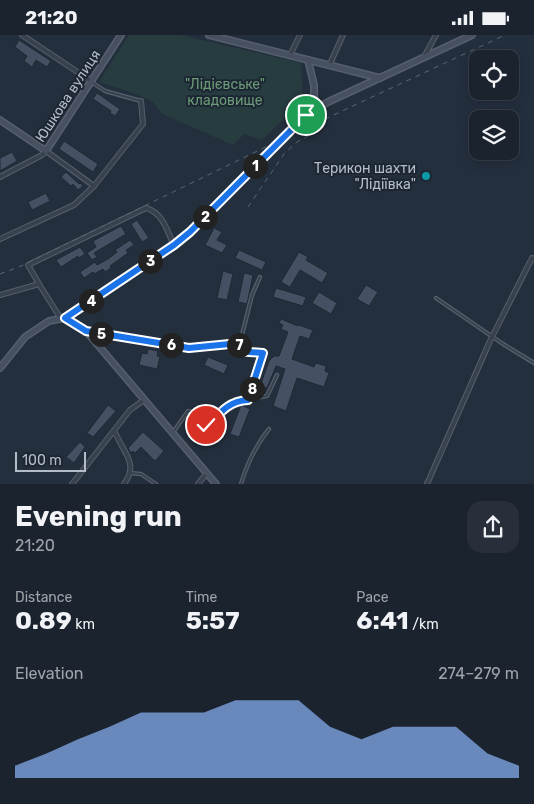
<!DOCTYPE html>
<meta charset="utf-8">
<style>
:root{--surface:#1b232e;--page:#282f3a;--text:#f1f3f6;--muted:#a0a4aa;--line:#39404a;--accent:#8ab4f8}
body{margin:0;font-family:Rubik,sans-serif;background:var(--page);color:var(--text);height:100vh;display:flex;flex-direction:column;font-size:19px;white-space:nowrap}
*{box-sizing:border-box;margin:0}
p{font-size:16px;color:var(--muted)}
.icon{flex:none;width:28px;height:28px;fill:none;stroke:currentColor;stroke-width:2;stroke-linecap:round;stroke-linejoin:round}
.map{position:relative;height:449px;overflow:hidden}
.panel{display:flex;flex-direction:column;background:var(--surface);flex:1}
.panel>*{flex:none}
.controls{position:absolute;left:469px;top:15px;display:grid;gap:10px}
.controls a{display:grid;place-items:center;width:50px;height:50px;border-radius:10px;background:var(--surface);box-shadow:0 2px 12px #0003,0 0 0 1px var(--line);font-size:25px}
.scale{position:absolute;left:15px;bottom:12px;width:71px;box-sizing:border-box;padding-left:5px;border:2px solid #b4bcc9;border-top:0;font-size:14px;line-height:18px;white-space:nowrap;color:#b4bcc9;-webkit-text-stroke:4px #1d2633;paint-order:stroke}
.pin{position:absolute;display:grid;place-items:center;width:42px;height:42px;color:#fff;margin:-21px;border:2px solid #fff;border-radius:50%;box-shadow:0 1px 5px #0007}
.km{position:absolute;width:25px;height:25px;margin:-12px;border-radius:50%;background:#222;color:#fff;font-size:14px;line-height:25px;text-align:center}
.round{display:grid;place-items:center;flex:none;width:52px;height:52px;border-radius:15px;background:var(--page)}
.overview{display:flex;align-items:center;justify-content:space-between;height:85px;padding:0 15px}
h1{font-size:28px;font-weight:700;line-height:38px}
.stats{display:grid;grid-template-columns:repeat(3,1fr);gap:8px;height:85px;padding:5px 15px}
.stats div{display:grid;align-content:center}
.stats b{font-size:25px;font-weight:700}
.stats small{font-size:14px;font-weight:400}
.stats p{font-size:14px}
.chart{height:140px;padding:10px 15px}
.chart p{display:flex;justify-content:space-between}
.chart svg{width:100%;height:90px;margin-top:5px;fill:var(--accent);opacity:.7}
.status{display:flex;justify-content:space-between;align-items:center;height:35px;padding:0 25px;background:var(--surface);direction:ltr}
.status svg{height:14px;fill:currentColor}
.map>svg:first-child{display:block}
.green{fill:#263c3f}
.building{fill:#455162;stroke:#1f2835}
.lines{fill:none;stroke-linecap:round;stroke-linejoin:round}
.lane-casing{stroke:#565f6c;stroke-width:4.5}
.street-casing{stroke:#565f6c;stroke-width:6}
.secondary-casing{stroke:#565f6c;stroke-width:8}
.lane{stroke:#38414e;stroke-width:2}
.street{stroke:#38414e;stroke-width:4}
.secondary{stroke:#465061;stroke-width:5}
.rail{stroke:#5a6575;stroke-width:1;stroke-dasharray:5 5;stroke-linecap:butt}
.route-casing{stroke:#fff;stroke-width:10}
.route{stroke:#1a73e8;stroke-width:6}
.culture-dot{fill:#0f9aa8;stroke:#1d2633;stroke-width:2}
.labels{text-anchor:middle;dominant-baseline:central;stroke-width:4;stroke-linejoin:round;paint-order:stroke}
.park-label{font-size:14px;fill:#6b9a76;stroke:#1d2633}
.street-label{font-size:14px;fill:#b4bcc9;stroke:#1d2633}
.poi-label{font-size:14px;fill:#b4bcc9;stroke:#1d2633;text-anchor:end}
</style>
<div class="status"><b>21:20</b><svg viewBox="0 0 49 12"><path d="M0 12V9h3v3zM5 12V6h3v6zM10 12V3h3v9zM15 12V0h3v12zM26 1h20v11H26zM47 4h2v5h-2z"/></svg></div>
<div class="map">
<svg width="534" height="449" viewBox="0 0 534 449">
<rect width="100%" height="100%" fill="#242f3e"/>
<polygon class="green" points="129,0 180,0 301,28 303,65 262,105 244,99 233,110 162,79 153,67 131,57 99,47"/>
<g class="building">
<polygon points="19,5 51,26 47,32 36,25 32,32 24,26 27,21 15,12"/>
<polygon points="97,58 120,74 115,81 110,78 111,76 93,64"/>
<polygon points="64,106 98,129 93,137 59,114"/>
<polygon points="12,117 17,126 0,136 0,123"/>
<polygon points="66,137 79,149 80,148 83,151 78,155 73,149 71,151 61,142"/>
<polygon points="46,158 50,166 32,175 28,167"/>
<polygon points="137,185 149,203 142,207 131,189"/>
<polygon points="121,191 126,199 94,218 97,222 92,225 87,218 96,212 93,206"/>
<polygon points="214,193 222,197 217,205 227,210 222,218 205,210"/>
<polygon points="130,205 134,210 126,215 128,218 110,231 111,233 105,237 103,234 94,239 93,237 84,243 80,237 95,227 97,230 108,224 117,217 115,215"/>
<polygon points="80,212 85,219 79,223 78,221 61,232 56,225"/>
<polygon points="239,215 266,227 262,235 235,223"/>
<polygon points="299,217 308,222 306,225 328,238 322,248 300,235 290,252 281,247"/>
<polygon points="223,236 233,239 227,265 217,263"/>
<polygon points="244,238 253,240 247,269 238,267"/>
<polygon points="366,250 378,257 369,271 357,264"/>
<polygon points="276,253 306,262 303,271 273,262"/>
<polygon points="319,257 337,268 331,279 312,268"/>
<polygon points="281,284 298,291 299,290 313,295 309,304 300,301 292,324 314,332 316,328 326,331 325,336 329,338 324,352 297,343 286,376 273,371 285,334 276,331 267,353 260,351 269,326 274,321 279,321 288,297 281,294 283,290 279,288"/>
<polygon points="148,314 158,316 157,321 160,322 157,334 139,330 142,318 147,319"/>
<polygon points="208,322 228,330 224,339 204,330"/>
<polygon points="108,370 116,376 93,402 87,398"/>
<polygon points="241,370 250,374 239,402 230,399"/>
<polygon points="143,397 164,416 155,426 141,412 135,418 133,416 131,418 128,413"/>
<polygon points="80,407 85,412 74,428 66,422"/>
</g>
<g class="lines">
<defs>
<g id="lane">
<polyline points="93,48 105,56 141,66"/>
<polyline points="436,263 503,309 534,328"/>
<polyline points="88,297 189,313 240,308 252,260 260,242"/>
<polyline points="240,308 237,317 263,318 248,365"/>
<polyline points="174,396 188,376 196,378 207,392 222,375 233,367 267,361 277,340"/>
<polyline points="130,438 141,439 156,449"/>
<path d="M241,449C247,429 256,410 269,394"/>
</g>
<g id="street">
<polyline points="22,0 91,46"/>
<polyline points="290,20 300,0"/>
<polyline points="424,22 436,0"/>
<polyline points="329,31 343,0"/>
<polyline points="0,142 42,120 46,116 94,151"/>
<polyline points="0,204 74,170 94,151 143,89 141,66"/>
<path d="M39,249L28,230L146,173C163,178 167,195 174,211"/>
<polyline points="0,260 39,249 61,284"/>
<path d="M114,396C117,401 119,406 122,411C130,425 135,434 124,449"/>
<polyline points="72,449 130,375 144,365"/>
<polyline points="198,449 207,438"/>
<polyline points="427,449 490,306 532,223 534,224"/>
</g>
<g id="secondary">
<polyline points="209,0 380,43"/>
<polyline points="308,25 314,50 314,74"/>
<polyline points="0,85 46,116 121,0"/>
<polyline points="65,283 86,296 216,449"/>
<polyline points="0,333 25,302 49,286 65,283 174,211 190,197 305,80 328,67 472,0"/>
</g>
</defs>
<use href="#lane" class="lane-casing"/>
<use href="#street" class="street-casing"/>
<use href="#secondary" class="secondary-casing"/>
<use href="#lane" class="lane"/>
<use href="#street" class="street"/>
<use href="#secondary" class="secondary"/>
<g class="rail">
<polyline points="248,172 284,119 297,107 319,95"/>
<polyline points="0,239 21,231 280,105 505,0"/>
</g>
</g>
<g class="lines">
<defs>
<path id="route" d="M206,390L207,392C220,378 228,366 248,365L263,318L237,316L240,308L189,313L86,296L65,283L174,210L190,197L306,80"/>
</defs>
<use href="#route" class="route-casing"/>
<use href="#route" class="route"/>
</g>
<circle class="culture-dot" cx="426" cy="141" r="5"/>
<g class="labels">
<g class="park-label">
<text x="225" y="49">"Лідієвське"<tspan x="225" dy="16">кладовище</tspan></text>
</g>
<g class="street-label">
<text transform="translate(68 61) rotate(-57)">Юшкова вулиця</text>
</g>
<g class="poi-label">
<text x="416" y="133">Терикон шахти<tspan x="416" dy="16">"Лідіївка"</tspan></text>
</g>
</g>
</svg>
<div class="controls">
<a><svg class="icon" aria-label="locate" viewBox="0 0 24 24"><circle cx="12" cy="12" r="6"/><path d="M12 2v4M12 18v4M2 12h4M18 12h4"/></svg></a>
<a><svg class="icon" aria-label="layers" viewBox="0 0 24 24"><path d="M12 4l9 5-9 5-9-5zM3 14l9 5 9-5"/></svg></a>
</div>
<div class="scale">100 m</div>
<div class="pin" style="left:306px;top:80px;background:#1e9e55"><svg class="icon" aria-label="arrive" viewBox="0 0 24 24"><path d="M6 21V4h12l-3 4 3 4H6"/></svg></div>
<div class="pin" style="left:206px;top:390px;background:#d93025"><svg class="icon" aria-label="check" viewBox="0 0 24 24"><path d="M5 12l5 5 9-10"/></svg></div>
<b class="km" style="left:255px;top:131px">1</b>
<b class="km" style="left:205px;top:182px">2</b>
<b class="km" style="left:150px;top:226px">3</b>
<b class="km" style="left:91px;top:266px">4</b>
<b class="km" style="left:101px;top:299px">5</b>
<b class="km" style="left:171px;top:310px">6</b>
<b class="km" style="left:239px;top:310px">7</b>
<b class="km" style="left:252px;top:354px">8</b>
</div>
<section class="panel">
<div class="overview"><div><h1>Evening run</h1><p>21:20</p></div><a class="round"><svg class="icon" aria-label="share" viewBox="0 0 24 24"><path d="M12 15V3M7 8l5-5 5 5M5 13v7h14v-7"/></svg></a></div>
<div class="stats">
<div><p>Distance</p><b>0.89<small> km</small></b></div>
<div><p>Time</p><b>5:57</b></div>
<div><p>Pace</p><b>6:41<small> /km</small></b></div>
</div>
<div class="chart"><p><span>Elevation</span>274–279 m</p>
<svg viewBox="0 0 160 44" preserveAspectRatio="none"><path d="M0 44V38L10 32L20 25L30 19L40 12L50 12L60 12L70 6L80 6L90 6L100 19L110 25L120 19L130 19L140 19L150 32L160 38V44z"/></svg>
</div>
</section>
